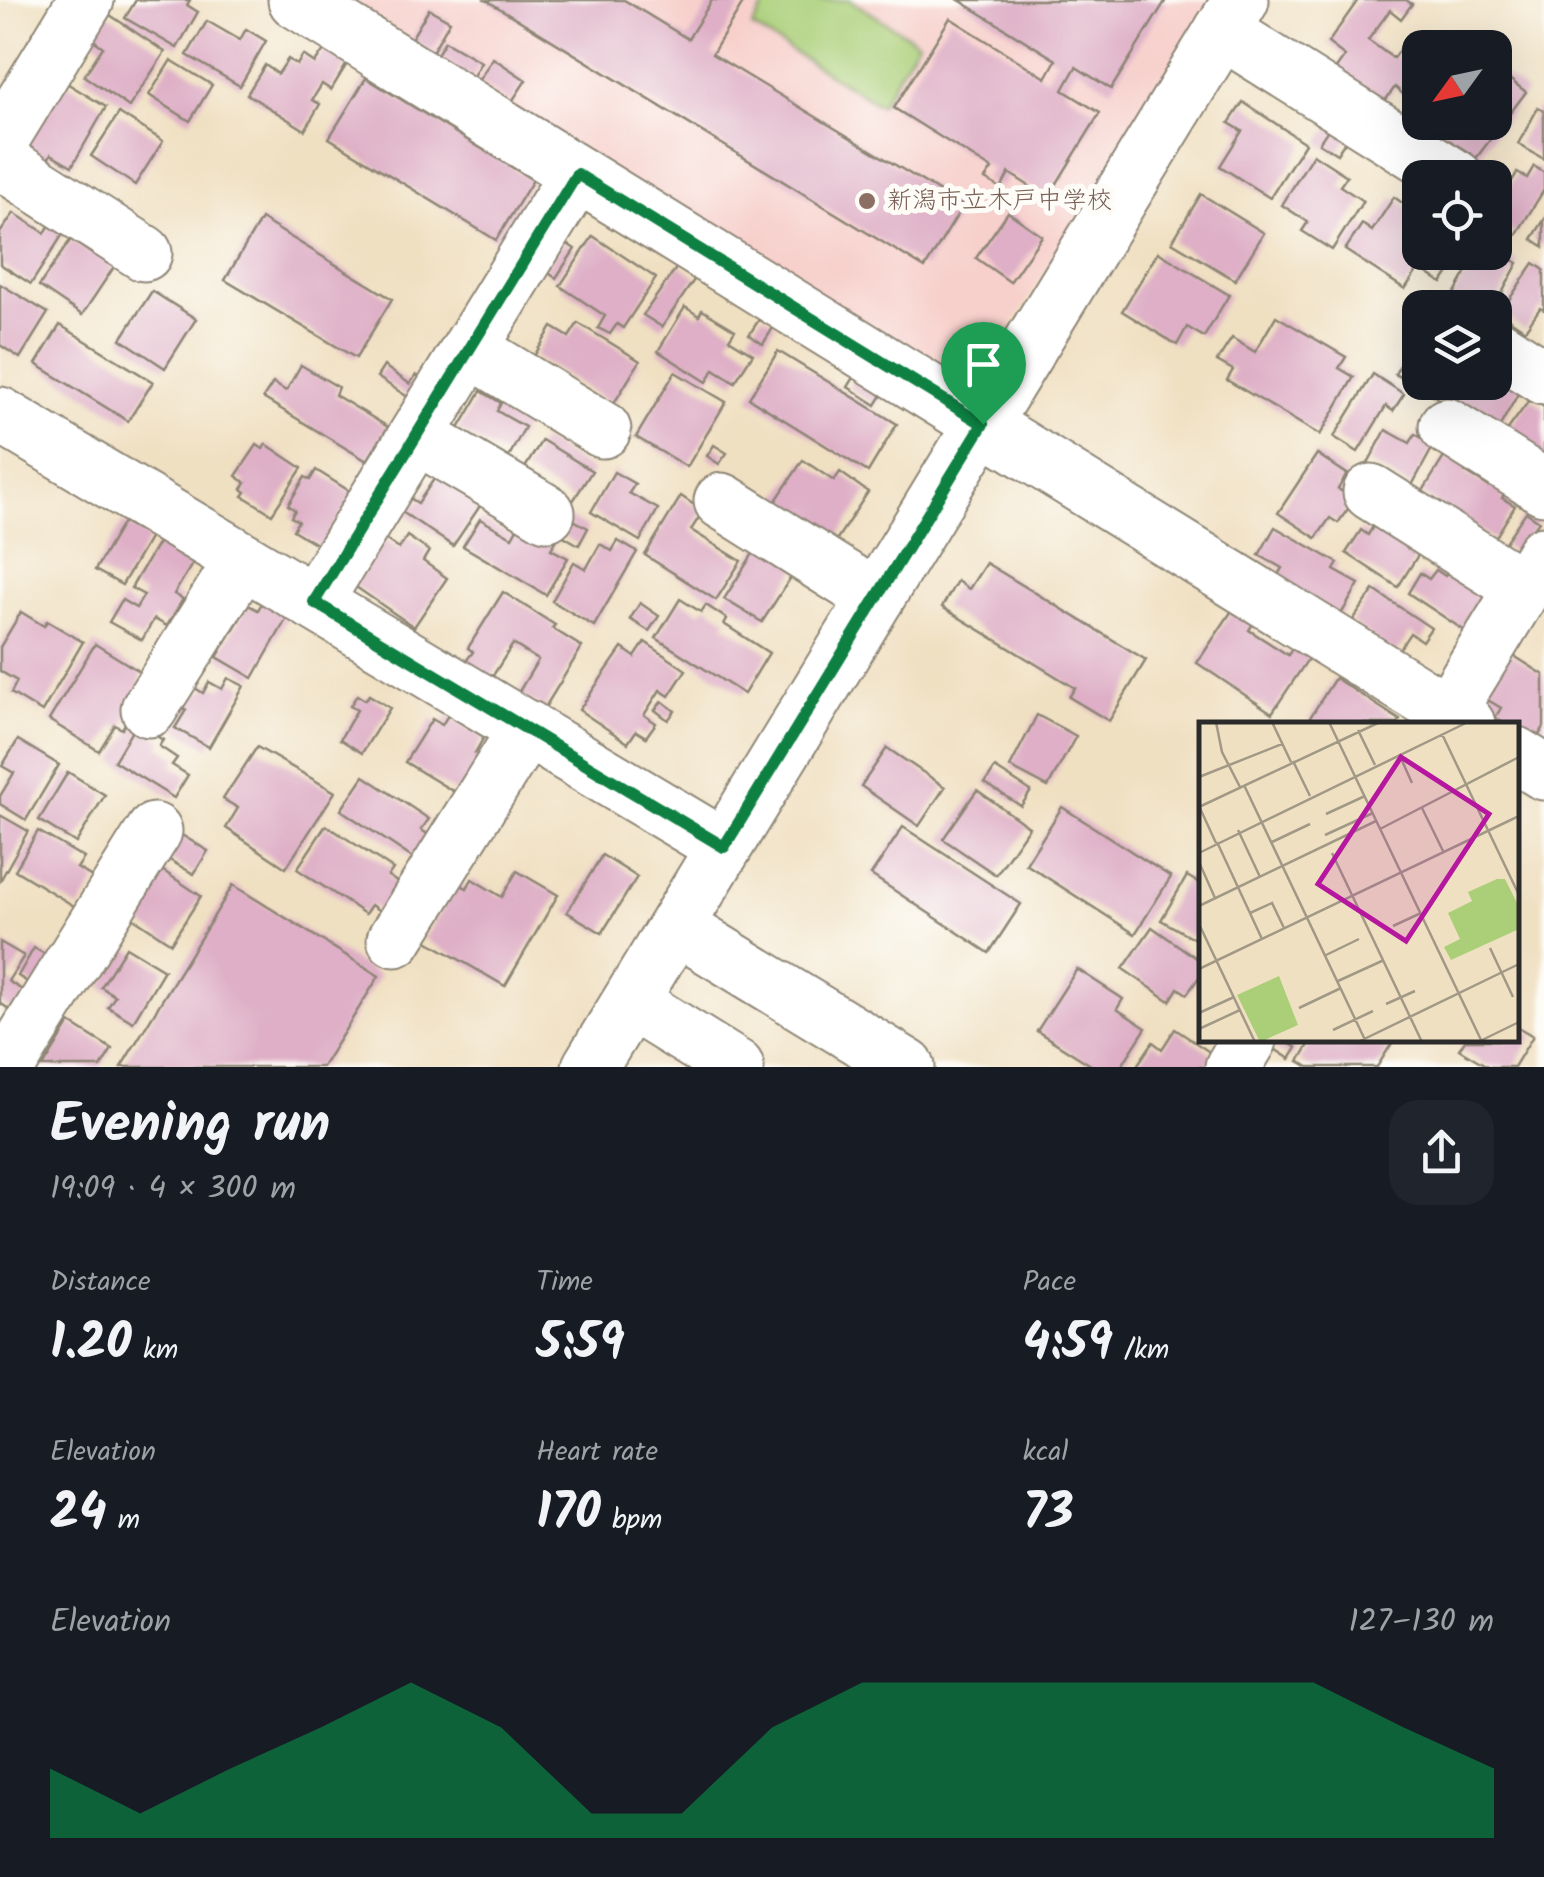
<!DOCTYPE html>
<meta charset="utf-8">
<style>
:root{--surface:#171b24;--page:#20242c;--text:#f1f3f6;--muted:#9ea1a6;--accent:#0b8043}
body{margin:0;font-family:Kalam,"Klee One",sans-serif;background:var(--page);color:var(--text);height:100vh;display:flex;flex-direction:column;font-size:38px;white-space:nowrap}
*{box-sizing:border-box;margin:0}
p{font-size:32px;color:var(--muted)}
.icon{flex:none;width:55px;height:55px;fill:none;stroke:currentColor;stroke-width:2;stroke-linecap:round;stroke-linejoin:round}
.map{position:relative;height:1067px;overflow:hidden}
.side{display:flex;flex-direction:column;background:var(--surface);flex:1}
.side>*{flex:none}
.needle{width:65px;rotate:237deg}
.controls{position:absolute;left:1402px;top:30px;display:grid;gap:20px}
.controls a{display:grid;place-items:center;width:110px;height:110px;border-radius:20px;background:var(--surface);box-shadow:0 10px 40px #0002;font-size:50px}
.pin{position:absolute;display:grid;place-items:center;width:85px;height:85px;color:#fff;margin:-102px -42px;border-radius:50% 50% 50% 0;rotate:-45deg;box-shadow:0 0 10px #0007}
.pin .icon{rotate:45deg}
.round{display:grid;place-items:center;flex:none;width:105px;height:105px;border-radius:30px;background:var(--page)}
.head{display:flex;align-items:center;justify-content:space-between;height:170px;padding:0 50px}
h1{font-size:55px;font-weight:600;line-height:75px}
.figures{display:grid;grid-template-columns:repeat(3,1fr);gap:15px;height:170px;padding:10px 50px}
.figures div{display:grid;align-content:center}
.figures b{font-size:50px;font-weight:600}
.figures small{font-size:28px;font-weight:400}
.figures p{font-size:28px}
.chart{height:280px;padding:20px 50px}
.chart p{display:flex;justify-content:space-between}
.chart svg{width:100%;height:180px;margin-top:10px;fill:var(--accent);opacity:.7}
.map>svg:first-child{display:block}
.built{fill:#f7d0cc}
.green{fill:#aacf78;stroke:#6a7d52;stroke-width:2.5}
.building{fill:#deafc6}
.lines{fill:none;stroke-linecap:round;stroke-linejoin:round}
.minor-casing{stroke:#8e8676;stroke-width:59}
.minor{stroke:#fff;stroke-width:55}
.route-casing{stroke:#fff;stroke-width:20}
.route{stroke:#0b8043;stroke-width:12}
.education-dot{fill:#8d6e63;stroke:#fdfcf7;stroke-width:4}
.labels{text-anchor:middle;dominant-baseline:central;stroke-width:10;stroke-linejoin:round;paint-order:stroke}
.education-label{font-size:25px;fill:#785e54;stroke:#fdfcf7;text-anchor:start}
.inset-road{fill:none;stroke:#a19886;stroke-width:2.5}
.view{fill:#b5179e;fill-opacity:0.15;stroke:#b5179e;stroke-width:5}
.inset-edge{fill:none;stroke:#2b2b2b;stroke-width:5}
</style>
<div class="map">
<svg width="1544" height="1067" viewBox="0 0 1544 1067">
<rect width="100%" height="100%" fill="#fdfcf7"/>
<filter id="ink" filterUnits="userSpaceOnUse"><feTurbulence type="fractalNoise" baseFrequency=".01" numOctaves="2"/><feDisplacementMap in="SourceGraphic" scale="20" xChannelSelector="R" yChannelSelector="G"/><feConvolveMatrix kernelMatrix="1 2 1 2 8 2 1 2 1" color-interpolation-filters="sRGB"/></filter>
<filter id="wash" filterUnits="userSpaceOnUse"><feTurbulence type="fractalNoise" baseFrequency=".0048" numOctaves="4" result="noise"/><feDisplacementMap in="SourceGraphic" scale="40" xChannelSelector="R" yChannelSelector="G"/><feGaussianBlur stdDeviation="2.25" result="paint"/><feColorMatrix in="noise" values="0 0 0 0 0 0 0 0 0 0 0 0 0 0 0 0 0 1.4 0 .05"/><feComposite in="paint" operator="in"/></filter>
<g filter="url(#wash)">
<rect width="100%" height="100%" fill="#f0e0c2"/>
<polygon class="built" points="325,0 1215,0 964,402"/>
<polygon class="green" points="768,0 850,0 918,42 880,105 752,27"/>
<g id="blocks">
<g class="building">
<polygon points="136,0 190,0 187,5 198,12 177,48 125,18"/>
<polygon points="486,0 624,0 688,39 712,0 745,0 712,54 963,206 925,268"/>
<polygon points="959,0 1166,0 1111,89 1076,67 1063,90 1100,113 1048,198 1009,173 1001,188 985,179 992,169 894,108 950,18 1046,78 1056,60"/>
<polygon points="1358,0 1406,0 1412,4 1401,19 1390,10 1368,40 1393,58 1412,33 1432,48 1420,48 1420,74 1404,95 1395,87 1382,105 1335,70 1345,56 1328,43"/>
<polygon points="429,9 450,21 432,52 411,39"/>
<polygon points="104,11 165,52 129,107 84,76 103,47 88,36"/>
<polygon points="207,21 240,40 246,29 266,41 240,86 187,55"/>
<polygon points="445,41 481,62 472,78 436,56"/>
<polygon points="326,47 348,62 331,90 322,84 312,100 320,104 305,130 247,94 265,65 278,74 288,59 297,65 303,55 315,63"/>
<polygon points="493,58 526,80 511,103 478,81"/>
<polygon points="171,60 212,85 190,121 149,95"/>
<polygon points="1495,68 1526,92 1471,165 1434,136 1444,122 1495,122"/>
<polygon points="366,78 533,180 496,240 329,138"/>
<polygon points="65,82 106,107 72,166 51,154 47,161 19,145"/>
<polygon points="1243,102 1305,143 1270,198 1220,166 1242,131 1229,123"/>
<polygon points="1538,108 1544,111 1544,159 1518,144"/>
<polygon points="119,113 163,141 135,185 91,156"/>
<polygon points="1335,119 1352,131 1337,154 1319,143"/>
<polygon points="1313,154 1347,176 1340,186 1363,201 1332,250 1302,231 1308,222 1282,205"/>
<polygon points="1534,166 1544,173 1544,190 1516,235 1495,222 1495,208 1517,173 1527,178"/>
<polygon points="1417,193 1420,196 1420,252 1462,252 1442,283 1419,268 1405,289 1345,250 1362,224 1372,231 1394,197 1408,207"/>
<polygon points="1201,194 1264,233 1235,280 1172,242"/>
<polygon points="1008,212 1042,236 1010,282 976,258"/>
<polygon points="14,213 45,233 51,223 65,231 31,284 0,264 0,233"/>
<polygon points="261,219 392,299 356,358 225,280"/>
<polygon points="1544,220 1544,247 1532,239"/>
<polygon points="593,236 656,278 623,328 617,324 610,334 598,328 605,316 560,286"/>
<polygon points="71,239 92,254 100,241 115,251 107,263 114,267 82,315 39,286"/>
<polygon points="563,241 575,249 556,278 544,270"/>
<polygon points="1495,249 1518,263 1494,308 1475,304 1473,308 1457,308 1449,303 1478,252 1495,252"/>
<polygon points="1158,252 1229,295 1204,337 1187,327 1177,345 1122,311"/>
<polygon points="1534,263 1544,270 1544,310 1540,308 1525,330 1500,313"/>
<polygon points="679,264 696,277 662,327 643,315"/>
<polygon points="0,284 48,313 20,358 0,345"/>
<polygon points="152,291 196,319 165,368 121,339"/>
<polygon points="685,307 699,316 702,310 735,330 729,339 753,354 735,382 714,369 707,382 658,351"/>
<polygon points="762,315 776,323 763,344 749,335"/>
<polygon points="1276,316 1346,357 1339,368 1354,377 1320,435 1227,380 1233,370 1217,361 1232,338 1255,352"/>
<polygon points="578,323 640,361 613,405 534,356 552,327 569,337"/>
<polygon points="60,325 153,382 128,421 36,364"/>
<polygon points="1420,330 1420,382 1451,382 1441,400 1395,374"/>
<polygon points="778,351 897,424 868,472 749,398"/>
<polygon points="301,365 338,387 335,395 388,427 367,461 263,398 273,383 286,391"/>
<polygon points="384,366 410,384 416,375 429,384 417,403 377,377"/>
<polygon points="1495,370 1523,385 1496,433 1452,409 1465,385 1478,392 1483,382 1495,382"/>
<polygon points="675,372 726,402 687,467 636,437"/>
<polygon points="856,374 884,392 876,405 848,387"/>
<polygon points="1373,374 1404,394 1393,411 1386,406 1358,452 1334,437"/>
<polygon points="481,391 501,403 497,411 525,427 508,458 458,430"/>
<polygon points="1531,398 1544,407 1544,466 1503,436"/>
<polygon points="1386,430 1410,443 1415,434 1434,445 1411,487 1368,463"/>
<polygon points="542,440 592,471 573,501 523,471"/>
<polygon points="266,444 302,468 272,514 243,496 246,492 242,489 246,483 236,476 257,445 263,449"/>
<polygon points="714,445 727,453 719,464 707,456"/>
<polygon points="1317,454 1347,474 1338,489 1355,499 1338,523 1330,518 1316,538 1278,513"/>
<polygon points="1444,457 1471,461 1465,472 1488,486 1494,477 1509,486 1502,498 1515,506 1494,540 1421,494"/>
<polygon points="803,460 834,481 840,472 868,492 833,545 773,505"/>
<polygon points="316,470 354,494 321,547 293,530 298,521 291,517 295,510 288,505 305,477 310,480"/>
<polygon points="440,470 484,500 453,546 399,510 408,497 418,503"/>
<polygon points="614,472 635,484 629,493 658,509 640,541 591,512"/>
<polygon points="681,496 703,511 691,530 741,561 716,600 645,555"/>
<polygon points="557,511 588,528 579,545 548,527"/>
<polygon points="1526,512 1539,521 1515,554 1503,545"/>
<polygon points="480,519 512,537 521,521 556,541 551,549 568,558 546,595 463,546"/>
<polygon points="123,522 150,537 122,585 95,570"/>
<polygon points="1375,523 1420,552 1398,587 1346,553 1361,530 1368,535"/>
<polygon points="1275,527 1338,563 1334,570 1359,584 1340,616 1275,580 1282,568 1259,555"/>
<polygon points="162,536 197,556 174,594 183,599 167,626 154,619 142,640 109,622 122,600 136,608 144,595 131,588"/>
<polygon points="407,536 429,551 423,561 447,578 414,627 353,585 385,539 399,549"/>
<polygon points="618,541 637,552 594,626 552,601 574,562 586,569 600,544 612,551"/>
<polygon points="761,541 799,565 762,622 724,599"/>
<polygon points="986,563 1146,660 1109,721 1069,697 1075,688 942,607 957,581 969,589"/>
<polygon points="1451,566 1490,592 1465,631 1408,593 1420,573 1429,579 1436,570 1445,576"/>
<polygon points="1374,590 1431,628 1422,641 1410,633 1396,654 1351,623"/>
<polygon points="503,592 555,625 552,628 582,647 544,709 518,693 538,660 513,644 492,677 466,661 473,652 468,648"/>
<polygon points="680,599 701,612 706,605 727,619 724,624 769,653 744,694 656,638"/>
<polygon points="263,601 288,616 253,678 217,657 248,605 258,610"/>
<polygon points="640,603 659,616 649,631 630,619"/>
<polygon points="1233,609 1254,622 1249,630 1288,655 1294,646 1310,656 1272,713 1197,663"/>
<polygon points="21,612 44,626 47,621 83,642 42,712 11,693 17,681 0,671 0,647"/>
<polygon points="645,642 686,670 669,696 660,690 644,715 656,723 646,737 636,731 628,743 579,710 622,648 635,657"/>
<polygon points="95,644 142,673 135,707 122,729 115,725 99,751 49,720"/>
<polygon points="1511,654 1544,675 1544,727 1534,743 1516,731 1516,724 1505,724 1495,718 1501,708 1473,691"/>
<polygon points="228,678 244,686 209,747 175,728 186,710 175,704 187,683 203,693 209,682 222,689"/>
<polygon points="1335,678 1400,720 1397,724 1317,724 1309,719"/>
<polygon points="357,695 365,700 369,695 390,708 362,753 340,739 357,710 350,706"/>
<polygon points="662,701 675,711 668,720 655,710"/>
<polygon points="448,715 484,737 475,753 484,758 461,796 405,762 432,719 442,725"/>
<polygon points="1037,715 1076,736 1048,787 1010,767"/>
<polygon points="136,724 163,740 159,746 177,758 172,765 188,775 174,798 114,761"/>
<polygon points="18,740 59,765 26,820 0,804 0,796 14,773 2,766"/>
<polygon points="257,747 335,792 286,868 226,828 238,808 223,799"/>
<polygon points="887,748 945,787 919,826 861,786"/>
<polygon points="995,768 1031,791 1021,806 985,783"/>
<polygon points="68,772 105,795 76,843 39,820"/>
<polygon points="364,776 429,819 421,830 436,839 420,863 341,810"/>
<polygon points="977,790 1029,827 996,875 943,839"/>
<polygon points="1062,807 1171,877 1135,934 1026,864"/>
<polygon points="0,815 28,831 0,881"/>
<polygon points="326,825 393,869 388,876 400,884 381,912 371,905 365,914 297,869"/>
<polygon points="903,827 1021,904 989,953 871,875"/>
<polygon points="38,831 84,858 77,868 97,880 79,909 15,870"/>
<polygon points="180,834 208,851 194,874 166,858"/>
<polygon points="602,855 637,877 602,933 567,912"/>
<polygon points="162,870 201,896 171,943 132,917"/>
<polygon points="517,871 558,895 505,986 424,939 457,883 467,888 472,879 502,897"/>
<polygon points="1187,876 1202,885 1202,943 1161,920"/>
<polygon points="233,885 379,976 322,1067 121,1067"/>
<polygon points="1152,927 1202,962 1202,973 1187,994 1178,988 1170,1001 1123,969"/>
<polygon points="0,942 24,956 8,981 27,993 15,1013 0,1003"/>
<polygon points="126,947 164,970 133,1022 108,1007 115,996 101,987"/>
<polygon points="34,948 57,961 40,990 18,976"/>
<polygon points="1077,969 1123,999 1117,1009 1146,1028 1121,1067 1094,1067 1037,1031"/>
<polygon points="70,1023 112,1049 101,1067 43,1067"/>
<polygon points="1516,1026 1533,1036 1514,1067 1489,1067 1459,1049 1465,1040 1516,1040"/>
<polygon points="1175,1029 1214,1055 1206,1067 1136,1067 1153,1042 1162,1049"/>
<polygon points="1261,1040 1284,1040 1297,1048 1290,1059"/>
<polygon points="1312,1040 1394,1040 1377,1067 1309,1067 1299,1061"/>
</g>
</g>
</g>
<g filter="url(#ink)">
<use href="#blocks" fill-opacity="0" stroke="#8e8676" stroke-width="2.5"/>
<g class="lines">
<defs>
<g id="minor">
<polyline points="296,0 1467,724"/>
<polyline points="1222,31 1456,178"/>
<polyline points="0,141 86,0"/>
<polyline points="0,161 144,253"/>
<polyline points="1495,346 1544,377"/>
<polyline points="470,349 603,430"/>
<polyline points="0,415 724,847"/>
<polyline points="1447,426 1544,487"/>
<polyline points="417,436 547,513"/>
<polyline points="1371,492 1523,588"/>
<polyline points="722,501 876,598"/>
<polyline points="314,602 577,174"/>
<polyline points="149,709 243,560"/>
<polyline points="1440,724 1544,554"/>
<polyline points="1516,755 1544,772"/>
<polyline points="677,927 907,1067"/>
<polyline points="395,939 527,728"/>
<polyline points="631,1002 736,1067"/>
<polyline points="7,1067 154,831"/>
<polyline points="590,1067 1241,0"/>
<polyline points="1233,1067 1249,1040"/>
</g>
</defs>
<use href="#minor" class="minor-casing"/>
<use href="#minor" class="minor"/>
</g>
</g>
<g class="lines" filter="url(#ink)">
<defs>
<polygon id="route" points="577,174 983,424 724,847 314,602"/>
</defs>
<use href="#route" class="route-casing"/>
<use href="#route" class="route"/>
</g>
<circle class="education-dot" cx="867" cy="201" r="10"/>
<g class="labels">
<g class="education-label">
<text x="887" y="201">新潟市立木戸中学校</text>
</g>
</g>
<g transform="translate(1199 722)">
<rect width="320" height="320" fill="#f0e0c2"/>
<path d="M298,157H306L320,185V207L252,238L245,225L261,217L249,191L273,179L269,170ZM80,254L99,303L61,320L38,273Z" fill="#aacf78"/>
<path class="inset-road" d="M17,0L23,30L41,65M73,0L92,40M130,0L283,320M159,8L176,43M243,12L320,173M200,32L213,61M94,39L111,74M0,55L83,22M45,63L167,320M0,84L17,121M0,85L181,0M223,86L245,131M127,92L166,74M181,107L320,35M39,108L61,155M126,113L174,91M18,120L63,217M73,120L111,102M0,131L269,0M133,131L223,320M0,140L16,176M0,184L177,99M51,191L73,181L85,206M0,202L56,320M194,204L222,191M291,226L314,275M127,233L160,217M0,247L320,94M139,259L185,238M187,282L216,269M100,286L142,266M0,291L35,275M0,307L41,288M134,308L174,289M159,320L320,242M279,320L320,300"/>
<path class="view" d="M202,35L290,92L207,219L119,162Z"/>
<rect width="320" height="320" class="inset-edge"/>
</g>
</svg>
<div class="controls">
<a><svg class="needle" viewBox="-14 -14 28 28"><path d="M0-13l5 13h-10z" fill="#e53935"/><path d="M0 13l5-13h-10z" fill="#9ea1a6"/></svg></a>
<a><svg class="icon" aria-label="locate" viewBox="0 0 24 24"><circle cx="12" cy="12" r="6"/><path d="M12 2v4M12 18v4M2 12h4M18 12h4"/></svg></a>
<a><svg class="icon" aria-label="layers" viewBox="0 0 24 24"><path d="M12 4l9 5-9 5-9-5zM3 14l9 5 9-5"/></svg></a>
</div>
<div class="pin" style="left:983px;top:424px;background:#1e9e55"><svg class="icon" aria-label="arrive" viewBox="0 0 24 24"><path d="M6 21V4h12l-3 4 3 4H6"/></svg></div>
</div>
<section class="side">
<div class="head"><div><h1>Evening run</h1><p>19:09 · 4 × 300 m</p></div><a class="round"><svg class="icon" aria-label="share" viewBox="0 0 24 24"><path d="M12 15V3M7 8l5-5 5 5M5 13v7h14v-7"/></svg></a></div>
<div class="figures">
<div><p>Distance</p><b>1.20<small> km</small></b></div>
<div><p>Time</p><b>5:59</b></div>
<div><p>Pace</p><b>4:59<small> /km</small></b></div>
</div>
<div class="figures">
<div><p>Elevation</p><b>24<small> m</small></b></div>
<div><p>Heart rate</p><b>170<small> bpm</small></b></div>
<div><p>kcal</p><b>73</b></div>
</div>
<div class="chart"><p><span>Elevation</span>127–130 m</p>
<svg viewBox="0 0 160 44" preserveAspectRatio="none"><path d="M0 44V27L10 38L20 27L30 17L40 6L50 17L60 38L70 38L80 17L90 6L100 6L110 6L120 6L130 6L140 6L150 17L160 27V44z"/></svg>
</div>
</section>
